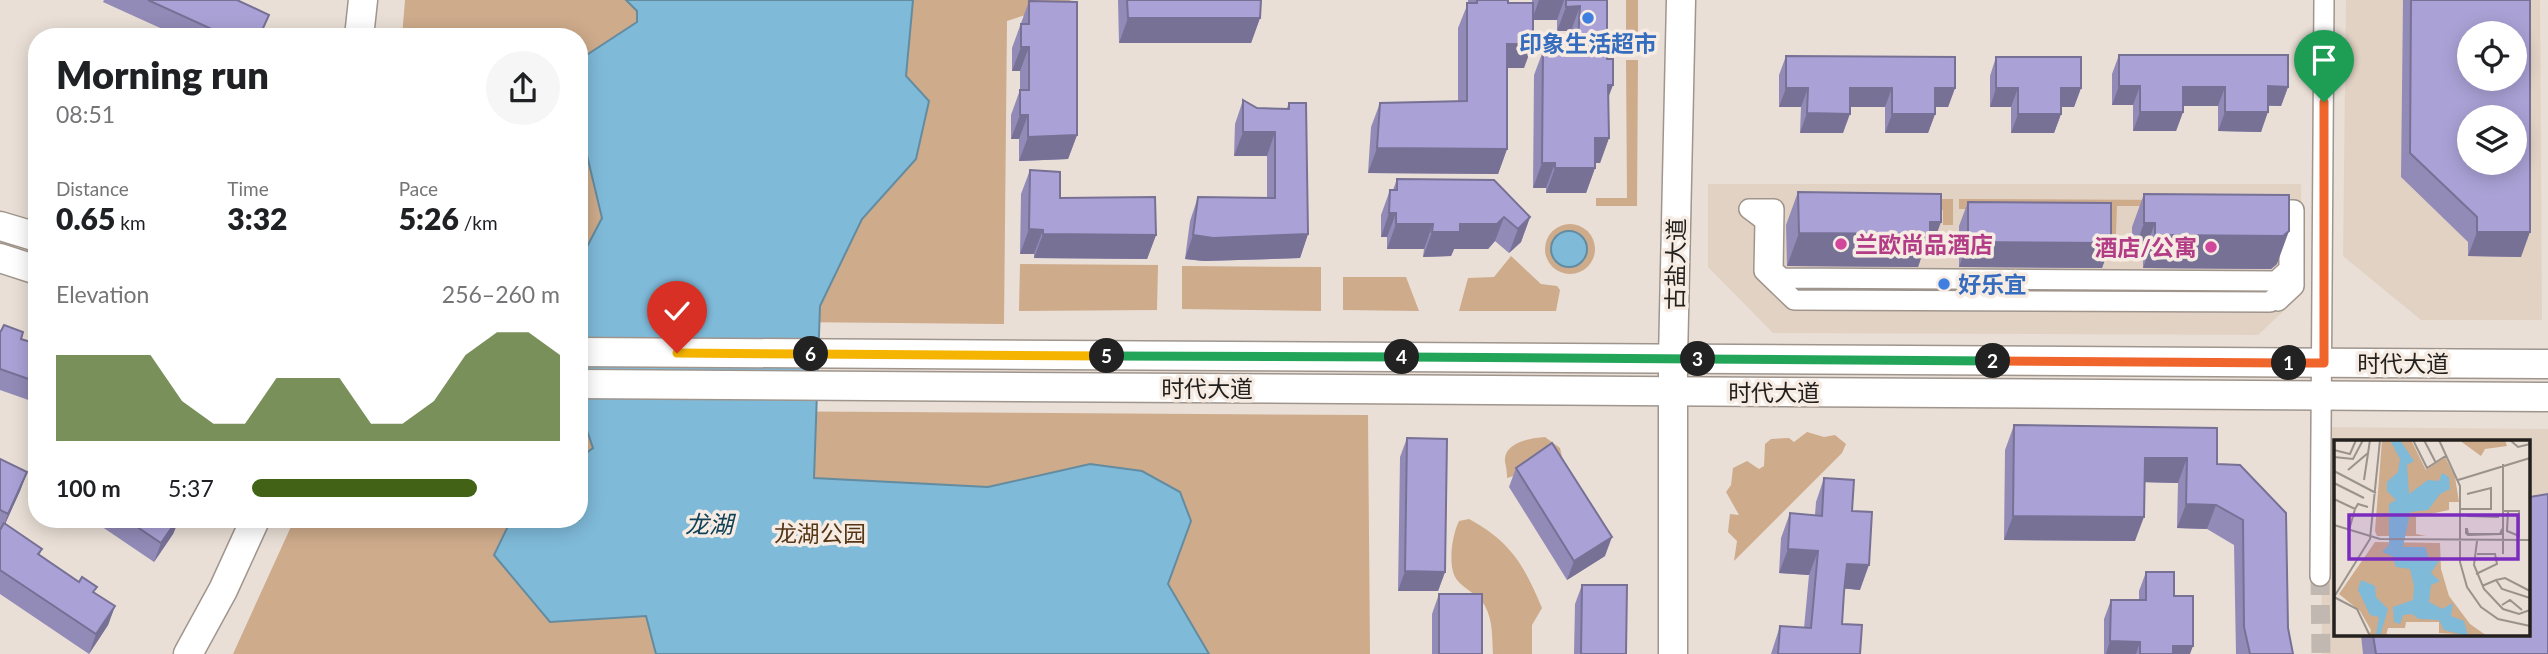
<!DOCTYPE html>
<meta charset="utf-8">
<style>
:root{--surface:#fff;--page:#f6f6f6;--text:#202124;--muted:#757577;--accent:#426216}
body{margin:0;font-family:Lato,"Noto Sans SC",sans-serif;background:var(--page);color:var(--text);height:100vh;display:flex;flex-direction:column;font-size:26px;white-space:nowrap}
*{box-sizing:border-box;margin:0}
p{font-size:23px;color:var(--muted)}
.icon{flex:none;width:38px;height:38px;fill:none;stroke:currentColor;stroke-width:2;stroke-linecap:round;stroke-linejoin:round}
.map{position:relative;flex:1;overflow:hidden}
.details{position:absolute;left:28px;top:28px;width:560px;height:500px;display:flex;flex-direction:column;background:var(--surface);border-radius:28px;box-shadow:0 4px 18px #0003}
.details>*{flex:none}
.controls{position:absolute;left:2457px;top:21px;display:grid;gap:14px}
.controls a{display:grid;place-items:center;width:70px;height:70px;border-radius:50%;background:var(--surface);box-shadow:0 4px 18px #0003;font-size:35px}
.pin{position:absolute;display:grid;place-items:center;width:60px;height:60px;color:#fff;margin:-72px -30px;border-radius:50% 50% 50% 0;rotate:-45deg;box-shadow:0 0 7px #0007}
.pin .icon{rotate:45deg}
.km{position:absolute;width:35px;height:35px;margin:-18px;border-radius:50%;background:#222;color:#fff;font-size:19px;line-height:35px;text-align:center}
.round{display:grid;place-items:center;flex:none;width:74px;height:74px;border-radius:37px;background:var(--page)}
.overview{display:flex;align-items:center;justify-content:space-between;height:119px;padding:0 28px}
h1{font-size:38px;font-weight:800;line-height:52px}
.stats{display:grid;grid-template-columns:repeat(3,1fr);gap:10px;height:119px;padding:7px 28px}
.stats div{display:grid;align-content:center}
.stats b{font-size:30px;font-weight:800}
.stats small{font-size:19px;font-weight:400}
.stats p{font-size:19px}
.chart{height:196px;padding:14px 28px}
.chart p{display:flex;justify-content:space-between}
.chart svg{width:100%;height:126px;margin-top:7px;fill:var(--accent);opacity:.7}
ul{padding:0 28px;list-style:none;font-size:23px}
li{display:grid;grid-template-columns:112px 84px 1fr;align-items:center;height:52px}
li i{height:18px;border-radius:9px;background:var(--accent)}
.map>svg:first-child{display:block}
.built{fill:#e2d2c4;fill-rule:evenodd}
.green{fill:#ceab8b}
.water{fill:#7fbad9;stroke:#638ca1;stroke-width:2}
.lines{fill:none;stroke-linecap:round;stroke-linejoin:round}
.street-tunnel{stroke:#c1b9b1;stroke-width:19;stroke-dasharray:19 10;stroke-linecap:butt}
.street-casing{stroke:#9f958d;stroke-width:22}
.secondary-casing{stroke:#9f958d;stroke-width:31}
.street{stroke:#fff;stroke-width:19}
.secondary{stroke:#fff;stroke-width:28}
.wall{fill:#928bb8}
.shaded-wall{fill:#777196}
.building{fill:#aaa2d6;stroke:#777196;stroke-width:2;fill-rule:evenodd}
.split-1-casing{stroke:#fff;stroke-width:14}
.split-2-casing{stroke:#fff;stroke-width:14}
.split-3-casing{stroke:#fff;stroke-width:14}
.split-4-casing{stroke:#fff;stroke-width:14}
.split-5-casing{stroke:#fff;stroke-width:14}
.split-6-casing{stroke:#fff;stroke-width:14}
.split-7-casing{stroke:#fff;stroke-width:14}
.split-1{stroke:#f0652b;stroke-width:9}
.split-2{stroke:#f0652b;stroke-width:9}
.split-3{stroke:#22a559;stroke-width:9}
.split-4{stroke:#22a559;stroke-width:9}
.split-5{stroke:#22a559;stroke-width:9}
.split-6{stroke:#f5b400;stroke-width:9}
.split-7{stroke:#f5b400;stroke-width:9}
.shop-dot{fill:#3f7fe0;stroke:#f6ece3;stroke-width:2.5}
.hotel-dot{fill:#d1479c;stroke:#f6ece3;stroke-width:2.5}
.labels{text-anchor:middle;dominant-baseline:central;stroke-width:7;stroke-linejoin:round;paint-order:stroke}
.shop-label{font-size:23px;font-weight:bold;fill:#366cbe;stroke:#f6ece3}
.hotel-label{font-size:23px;font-weight:bold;fill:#b23c85;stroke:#f6ece3;text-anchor:start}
.street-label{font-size:23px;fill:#23201d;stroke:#f6ece3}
.park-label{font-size:23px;fill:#543516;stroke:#f6ece3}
.water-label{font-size:24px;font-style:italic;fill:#114258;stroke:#f6ece3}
.inset-road{fill:none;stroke:#9a938c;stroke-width:2}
.view{fill:#7b2cbf;fill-opacity:0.15;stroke:#7b2cbf;stroke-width:3.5}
.inset-edge{fill:none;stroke:#23201d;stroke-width:3.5}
</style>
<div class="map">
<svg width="2548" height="654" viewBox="0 0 2548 654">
<rect width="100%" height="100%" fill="#e9dfd6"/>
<g class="built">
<path d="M2346,0H2540L2542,320H2421L2343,256ZM2469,33H2515V79H2469ZM2469,117H2515V163H2469Z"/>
<polygon points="1708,184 2301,184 2302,294 2258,335 1773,333 1708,267"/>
<path d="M2320,427L2548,429V654H2322ZM2336,442H2529V635H2336Z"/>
</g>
<g class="green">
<polygon points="405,0 1072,0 1007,21 1004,324 579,320 579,37 402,37"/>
<rect x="1626" y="0" width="12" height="36"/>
<polygon points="1626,60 1638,60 1637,206 1596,206 1596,198 1627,198"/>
<polygon points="1837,199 1953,199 1953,225 1943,225 1943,210"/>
<polygon points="1959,199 2173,200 2149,206 2117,206 2116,234 2108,234 2108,210 1959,209"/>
<circle cx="1570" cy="249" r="25"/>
<polygon points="1511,256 1541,284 1557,286 1560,290 1556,311 1459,311 1468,278 1494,277"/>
<polygon points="1020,264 1158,265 1157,310 1019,311"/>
<polygon points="1182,266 1321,267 1321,311 1182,309"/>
<polygon points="1343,277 1406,277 1419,311 1343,310"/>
<polygon points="579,410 1368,415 1370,654 233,654 294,520 579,520"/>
<polygon points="1807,432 1824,437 1835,435 1846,444 1842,453 1734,561 1737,541 1728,532 1730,514 1739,515 1726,492 1731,485 1733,468 1747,461 1759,469 1764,466 1765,444 1771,439 1789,438 1794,442"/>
<path d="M1545,437L1560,448L1563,461L1507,478C1507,472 1506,466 1505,462C1503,442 1532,438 1545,437Z"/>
<path d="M1469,519C1511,542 1524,565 1542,608L1532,625V654H1493C1492,638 1493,620 1485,606C1479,595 1464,589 1457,580C1447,567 1452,535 1459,521Z"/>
</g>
<g class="water">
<polygon points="626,0 913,0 906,76 929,101 916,159 862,219 820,306 814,478 988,487 1090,464 1142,471 1180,492 1191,521 1168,584 1209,654 656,654 646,616 550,622 494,555 511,520 579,520 579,458 593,448 579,407 579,262 602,218 579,122 579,60 637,22 637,11"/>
<circle cx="1569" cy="249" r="18"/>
</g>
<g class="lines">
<polyline class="street-tunnel" points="2320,576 2321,654"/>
<defs>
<g id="street">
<polygon points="1749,209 1774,209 1773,270 1782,278 2276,281 2289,269 2289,210 2294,210 2294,286 2278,301 2274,298 2270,302 1794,300 1764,271 1765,221"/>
<polyline points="2320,576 2324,0"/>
</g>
<g id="secondary">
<polyline points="359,37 363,0"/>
<polyline points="0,226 37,237"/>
<polyline points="0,258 37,270"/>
<polyline points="579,352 2548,364"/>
<polyline points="579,384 2548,397"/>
<polyline points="188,654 223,590 255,520"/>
<polyline points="1673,654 1673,359 1681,0"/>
</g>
</defs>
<use href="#street" class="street-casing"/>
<use href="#secondary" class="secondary-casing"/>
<use href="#street" class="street"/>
<use href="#secondary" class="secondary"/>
</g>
<g class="wall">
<polygon points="104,0 237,0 260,37 180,37 103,2"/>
<polygon points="1118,0 1261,0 1260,18 1251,43 1119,43"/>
<polygon points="1468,0 1508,0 1508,3 1532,3 1532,0 1607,0 1607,59 1613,85 1608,96 1609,138 1600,163 1595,163 1595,168 1586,193 1546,193 1546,188 1533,188 1534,75 1543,51 1563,51 1567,40 1571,40 1571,31 1557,31 1557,20 1533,20 1524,68 1507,68 1507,149 1498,174 1368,173 1371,127 1380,103 1458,102 1458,28 1468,3"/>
<polygon points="2403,0 2530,0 2521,257 2468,256 2468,242 2401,177"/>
<polygon points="1029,1 1077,135 1068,159 1019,161 1019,139 1011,139 1011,115 1020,90 1020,71 1012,71 1012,48"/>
<polygon points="2119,55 2288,87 2281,106 2268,106 2261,132 2218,131 2218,106 2183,106 2183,112 2176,131 2133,131 2133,105 2112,105 2112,74"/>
<polygon points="1786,56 1955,88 1948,107 1935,107 1935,114 1928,133 1885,133 1885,107 1850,107 1843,133 1800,133 1801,107 1779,107 1779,75"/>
<polygon points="1996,57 2081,88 2074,107 2061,107 2061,114 2054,133 2011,133 2011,107 1990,107 1990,76"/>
<polygon points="1243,100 1257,108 1287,108 1289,103 1308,234 1300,258 1204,261 1185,259 1190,221 1198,197 1267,198 1267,156 1234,156 1235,124"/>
<polygon points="1030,170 1060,198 1156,235 1147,259 1034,258 1034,254 1020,254 1021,194"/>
<polygon points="1397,179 1530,217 1521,242 1509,253 1495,241 1488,249 1454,249 1451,256 1423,257 1424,249 1387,249 1387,237 1381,237 1381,215 1390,190 1393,190"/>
<polygon points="1798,192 1929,255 1922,255 1918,267 1787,266 1786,225"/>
<polygon points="2144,194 2277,264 2271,269 2143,268 2143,256 2132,256 2132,227"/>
<polygon points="1968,202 2111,243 2102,268 1959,267 1959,226"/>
<polygon points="0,331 37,344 37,403 0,390"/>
<polygon points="2014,425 2217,464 2240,465 2288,628 2293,654 2236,654 2234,545 2207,529 2177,528 2178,483 2145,482 2135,541 2004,540 2005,450"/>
<polygon points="1407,438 1445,572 1438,591 1398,591 1400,457"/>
<polygon points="0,459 27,472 20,491 5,524 42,549 39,556 115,606 108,625 89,654 0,594"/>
<polygon points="1516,468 1605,556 1567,580 1509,487"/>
<polygon points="1824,478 1852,511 1860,590 1844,588 1842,624 1860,654 1771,654 1780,626 1804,628 1809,575 1779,573 1781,538 1790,513 1815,515 1816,502"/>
<polygon points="92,520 179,520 173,534 154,562"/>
<polygon points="2146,572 2174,596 2190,654 2104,654 2104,619 2111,600 2139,600 2139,591"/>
<polygon points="1582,585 1626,654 1574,654 1575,604"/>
<polygon points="1439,594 1482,654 1432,654 1432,614"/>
<polygon points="2361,635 2529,635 2548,654 2363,654"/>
</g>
<g class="shaded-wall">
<polygon points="1539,0 1564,0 1557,20 1532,20"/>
<polygon points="1580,6 1571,31 1557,31 1566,7"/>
<polygon points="1128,18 1260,18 1251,43 1119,43"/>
<polygon points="1507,44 1533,44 1524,68 1499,68"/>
<polygon points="1021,47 1029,47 1020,71 1012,71"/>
<polygon points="1608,85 1613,85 1604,109"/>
<polygon points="2119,86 2140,86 2133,105 2112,105"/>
<polygon points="2268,86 2288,87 2281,106 2261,105"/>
<polygon points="2183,87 2225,87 2218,106 2176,106"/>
<polygon points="1786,88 1808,88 1801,107 1779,107"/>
<polygon points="1850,88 1892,88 1885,107 1843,107"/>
<polygon points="1935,88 1955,88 1948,107 1928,107"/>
<polygon points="1996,88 2018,88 2011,107 1990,107"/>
<polygon points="2061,88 2081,88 2074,107 2054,107"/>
<polygon points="2140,112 2183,112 2176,131 2133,131"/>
<polygon points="2225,112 2268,112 2261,132 2218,131"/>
<polygon points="1807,113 1850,114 1843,133 1800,133"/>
<polygon points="1892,114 1935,114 1928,133 1885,133"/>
<polygon points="2018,114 2061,114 2054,133 2011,133"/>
<polygon points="1020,115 1028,115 1019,139 1011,139"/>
<polygon points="1243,132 1275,132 1267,156 1234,156"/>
<polygon points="1077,135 1068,159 1019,161 1028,137"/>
<polygon points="1595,138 1609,138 1600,163 1586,163"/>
<polygon points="1377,148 1507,149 1498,174 1368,173"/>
<polygon points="1542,163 1555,163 1546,188 1533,188"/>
<polygon points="1555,168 1595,168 1586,193 1546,193"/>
<polygon points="1389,213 1396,213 1387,237 1381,237"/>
<polygon points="1504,217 1495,241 1488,249 1454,249 1451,256 1423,257 1432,232 1460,224"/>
<polygon points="1530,217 1521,242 1509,253 1518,229"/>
<polygon points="1930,222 1941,222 1929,255 1922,255 1918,267 1787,266 1799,233"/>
<polygon points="2144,223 2155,223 2143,256 2132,256"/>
<polygon points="1396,224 1433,224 1424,249 1387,249"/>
<polygon points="1029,229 1043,230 1034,254 1020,254"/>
<polygon points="2289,231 2277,264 2271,269 2143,268 2155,235"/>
<polygon points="2477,232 2530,232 2521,257 2468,256"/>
<polygon points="1043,234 1156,235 1147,259 1034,258"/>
<polygon points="1308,234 1300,258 1204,261 1185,259 1193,235"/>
<polygon points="1968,242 2111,243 2102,268 1959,267"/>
<polygon points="2145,458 2187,458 2178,483 2136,482"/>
<polygon points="27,472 20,491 1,533 8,514"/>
<polygon points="2186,504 2216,505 2207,529 2177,528"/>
<polygon points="2013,516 2144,517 2135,541 2004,540"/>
<polygon points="177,520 179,520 173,534 154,562 161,543"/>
<polygon points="1612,537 1605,556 1567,580 1574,561"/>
<polygon points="1788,549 1818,551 1809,575 1779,573"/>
<polygon points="1847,564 1869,565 1860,590 1838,588"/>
<polygon points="1405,571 1445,572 1438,591 1398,591"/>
<polygon points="115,606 108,625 89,654 96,634"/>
<polygon points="2110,641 2140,642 2136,654 2106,654"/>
<polygon points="2173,646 2193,646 2190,654 2170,654"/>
</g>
<g class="building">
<polygon points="148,0 237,0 269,15 259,37 229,37"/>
<polygon points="1127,0 1261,0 1260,18 1128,18"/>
<polygon points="1477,0 1508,0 1508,3 1533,3 1533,44 1507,44 1507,149 1377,148 1380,103 1467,101 1467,3 1477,3"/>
<polygon points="1566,0 1607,0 1607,59 1613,59 1613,85 1608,85 1609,138 1595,138 1595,168 1555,168 1555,163 1542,163 1543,51 1567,51 1567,40 1578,40 1580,6 1566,7"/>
<path d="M2411,0H2530V232H2477V217L2410,153ZM2469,33H2515V79H2469ZM2469,117H2515V163H2469Z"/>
<polygon points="1029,1 1077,2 1077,135 1028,137 1028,115 1020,115 1020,90 1029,90 1029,47 1021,47 1021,24 1029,24"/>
<polygon points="2119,55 2288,55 2288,87 2268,86 2268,112 2225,112 2225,87 2183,87 2183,112 2140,112 2140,86 2119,86"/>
<polygon points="1786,56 1955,57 1955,88 1935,88 1935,114 1892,114 1892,88 1850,88 1850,114 1807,113 1808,88 1786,88"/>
<polygon points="1996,57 2081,57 2081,88 2061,88 2061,114 2018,114 2018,88 1996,88"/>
<polygon points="1243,100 1257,108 1289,109 1289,103 1306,103 1308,234 1213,238 1193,235 1198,197 1275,198 1275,132 1243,132"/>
<polygon points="1030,170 1060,172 1060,198 1155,197 1156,235 1043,234 1043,230 1029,229"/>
<polygon points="1397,179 1494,180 1530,217 1518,229 1504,217 1497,224 1460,224 1460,232 1432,232 1433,224 1396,224 1396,213 1389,213 1390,190 1397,190"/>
<polygon points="1798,192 1941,194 1941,222 1930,222 1930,234 1799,233"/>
<polygon points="2144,194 2289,195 2289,231 2283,236 2155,235 2155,223 2144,223"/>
<polygon points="1968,202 2111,203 2111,243 1968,242"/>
<polygon points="4,325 23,332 21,339 37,344 37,382 0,369 0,331 1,331"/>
<polygon points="2014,425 2217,428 2217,464 2240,465 2286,513 2288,628 2293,654 2250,654 2244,627 2243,520 2216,505 2186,504 2187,458 2145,458 2144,517 2013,516"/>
<polygon points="1407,438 1447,439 1445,572 1405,571"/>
<polygon points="1552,443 1612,537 1574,561 1516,468"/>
<polygon points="0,459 27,472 8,514 0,510"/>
<polygon points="1824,478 1854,480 1852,511 1872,512 1869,565 1847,564 1844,592 1842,624 1862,625 1860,654 1778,654 1780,626 1811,628 1818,551 1788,549 1790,513 1822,516"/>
<polygon points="2548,494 2548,654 2376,654 2373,635 2529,635 2529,497"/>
<polygon points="127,520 177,520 161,543"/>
<polygon points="4,523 42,549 38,554 79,582 82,577 97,587 93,592 115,606 96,634 0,570 0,530"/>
<polygon points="2146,572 2174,572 2174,596 2193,596 2193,646 2173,646 2173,654 2140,654 2140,642 2110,641 2111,600 2146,600"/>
<polygon points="1582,585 1627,585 1626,654 1581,654"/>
<rect x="1439" y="594" width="43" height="60"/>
</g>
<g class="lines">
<defs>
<polyline id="split-1" points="2289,363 2324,363 2324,102"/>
<polyline id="split-2" points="1993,361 2289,363"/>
<polyline id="split-3" points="1698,359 1993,361"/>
<polyline id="split-4" points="1402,357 1698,359"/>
<polyline id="split-5" points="1107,356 1402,357"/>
<polyline id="split-6" points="811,354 1107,356"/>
<polyline id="split-7" points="677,353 811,354"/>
</defs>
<use href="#split-1" class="split-1-casing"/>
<use href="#split-2" class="split-2-casing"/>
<use href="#split-3" class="split-3-casing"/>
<use href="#split-4" class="split-4-casing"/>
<use href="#split-5" class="split-5-casing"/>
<use href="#split-6" class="split-6-casing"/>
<use href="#split-7" class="split-7-casing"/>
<use href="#split-1" class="split-1"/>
<use href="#split-2" class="split-2"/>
<use href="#split-3" class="split-3"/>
<use href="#split-4" class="split-4"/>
<use href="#split-5" class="split-5"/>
<use href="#split-6" class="split-6"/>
<use href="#split-7" class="split-7"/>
</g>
<g class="shop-dot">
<circle cx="1588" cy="18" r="7"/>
<circle cx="1944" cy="284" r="7"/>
</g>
<g class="hotel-dot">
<circle cx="1841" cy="244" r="7"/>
<circle cx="2211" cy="247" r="7"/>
</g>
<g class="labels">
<g class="shop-label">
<text x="1588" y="43">印象生活超市</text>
<text x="1958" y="284" text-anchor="start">好乐宜</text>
</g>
<g class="hotel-label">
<text x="1855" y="244">兰欧尚品酒店</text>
<text x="2197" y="247" text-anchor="end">酒店/公寓</text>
</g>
<g class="street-label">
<text transform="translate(1675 264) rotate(-89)">古盐大道</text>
<text x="2403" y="363">时代大道</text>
<text x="1207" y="388">时代大道</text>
<text x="1774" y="392">时代大道</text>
</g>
<g class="park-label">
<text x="820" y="533">龙湖公园</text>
</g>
<g class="water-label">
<text x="709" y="523">龙湖</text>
</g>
</g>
<g transform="translate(2334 440)">
<rect width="196" height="196" fill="#e9dfd6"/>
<path d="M48,0H77L92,30L111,17L121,37L125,62H115V70L82,77V94L92,96H43L41,91ZM125,0H171L173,6L151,9L147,16ZM41,102L106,103L107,129L115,156L136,184L153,196L105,193V182H72L71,188H54L52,196H35L37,190L26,171L5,154Z" fill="#ceab8b"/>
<path d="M56,0H66L80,21L73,25L75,54L94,40L105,41L108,33L115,37L116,49L106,54L94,70L76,72L69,107H91L95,119L105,121L97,133L106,141L97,145L95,162L108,169L119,163L117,176L130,181L134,196L110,190L105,180L85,179L78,174L69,175L66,184L60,182L59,167L79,160L80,146L76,129L62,127L58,116L48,112L55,105V64L62,60L53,51V42L64,32L66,19ZM27,140L41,146L42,157L54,169L46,196L42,194L45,177L36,175L24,150Z" fill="#7fbad9"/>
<path class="inset-road" d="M79,0L93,28L113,15M90,0L102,23M105,0L126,46V122L133,147L147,167L164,179L196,186M176,0L184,7L196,4M0,10L16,14L22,0M0,17L19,19L29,0M14,30L34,13M0,31L42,53M30,40L36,0M124,40L196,18M0,43L30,58M0,59L21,69L24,64L34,67M127,69H157V48L133,54M169,71H185V96L173,91L174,71M133,76L165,77M0,85L46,99L196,100M132,89H133L134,94H166L168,89L167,94L134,95L132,93ZM15,90L21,69M143,101L140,125L150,149L169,169L185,174L196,170M169,114V24M142,134L163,124L161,114H143M162,140L171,138L196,151M148,146L162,140L168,149L196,158M0,157L36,99L46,0M0,157L23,169L36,196M168,165L176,160L188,170"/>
<path class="view" d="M15,75H184V119H15Z"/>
<rect width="196" height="196" class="inset-edge"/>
</g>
</svg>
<div class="controls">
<a><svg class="icon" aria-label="locate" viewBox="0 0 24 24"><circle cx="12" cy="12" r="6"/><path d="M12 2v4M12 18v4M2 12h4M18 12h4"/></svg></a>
<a><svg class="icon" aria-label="layers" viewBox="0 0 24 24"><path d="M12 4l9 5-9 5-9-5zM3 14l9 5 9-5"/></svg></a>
</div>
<div class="pin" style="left:2324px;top:102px;background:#1e9e55"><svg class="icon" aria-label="arrive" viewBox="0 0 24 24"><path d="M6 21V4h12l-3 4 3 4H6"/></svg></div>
<div class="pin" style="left:677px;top:353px;background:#d93025"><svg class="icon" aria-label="check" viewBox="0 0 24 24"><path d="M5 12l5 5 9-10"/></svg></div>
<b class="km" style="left:2289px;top:363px">1</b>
<b class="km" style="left:1993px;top:361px">2</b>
<b class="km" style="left:1698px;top:359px">3</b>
<b class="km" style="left:1402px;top:357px">4</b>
<b class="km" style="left:1107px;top:356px">5</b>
<b class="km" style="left:811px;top:354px">6</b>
<section class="details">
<div class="overview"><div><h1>Morning run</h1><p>08:51</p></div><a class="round"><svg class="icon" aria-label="share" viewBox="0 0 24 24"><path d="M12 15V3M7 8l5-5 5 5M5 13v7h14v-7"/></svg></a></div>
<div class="stats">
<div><p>Distance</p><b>0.65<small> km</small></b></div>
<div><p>Time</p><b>3:32</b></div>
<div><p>Pace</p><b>5:26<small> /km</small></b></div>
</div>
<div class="chart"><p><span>Elevation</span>256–260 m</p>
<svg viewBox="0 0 160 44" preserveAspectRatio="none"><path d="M0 44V14L10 14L20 14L30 14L40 30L50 38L60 38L70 22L80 22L90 22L100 38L110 38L120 30L130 14L140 6L150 6L160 14V44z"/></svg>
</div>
<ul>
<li><b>100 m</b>5:37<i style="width:73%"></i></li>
</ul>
</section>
</div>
